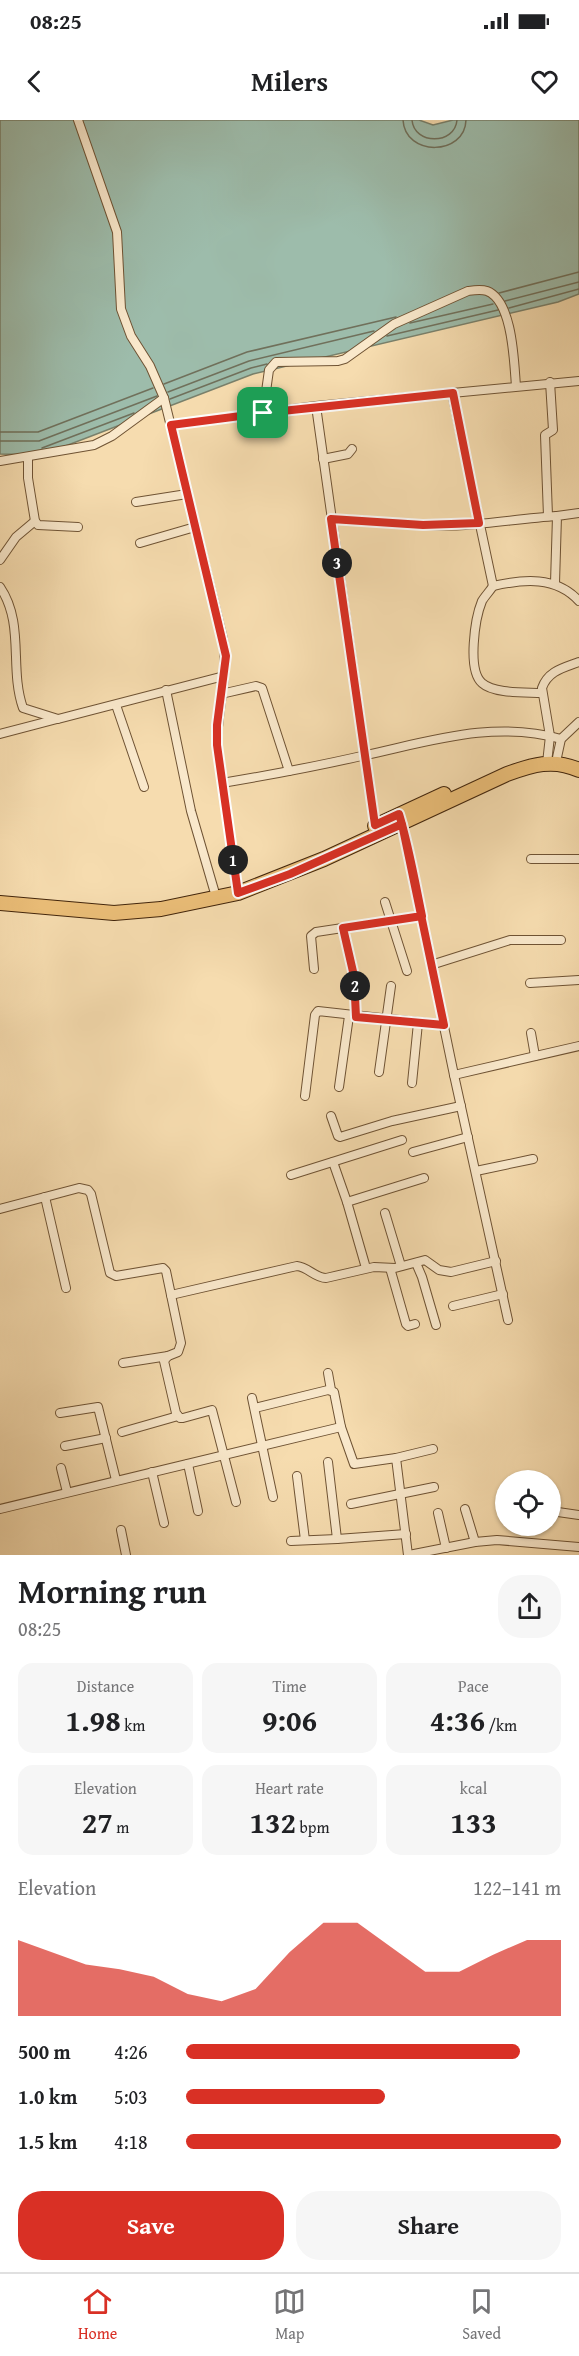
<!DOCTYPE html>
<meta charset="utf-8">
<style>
:root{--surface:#fff;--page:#f6f6f6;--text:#202124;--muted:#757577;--line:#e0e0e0;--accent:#d93025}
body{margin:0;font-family:"Gentium Book Plus",serif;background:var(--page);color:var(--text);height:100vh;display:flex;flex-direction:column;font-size:22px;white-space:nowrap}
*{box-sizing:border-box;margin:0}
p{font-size:20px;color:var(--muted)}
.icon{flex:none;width:33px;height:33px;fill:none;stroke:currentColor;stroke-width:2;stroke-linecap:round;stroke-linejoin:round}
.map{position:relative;height:1435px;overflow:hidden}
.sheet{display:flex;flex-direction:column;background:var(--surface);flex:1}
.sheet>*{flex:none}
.controls{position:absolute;left:495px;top:1350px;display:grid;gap:12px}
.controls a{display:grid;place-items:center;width:66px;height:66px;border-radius:50%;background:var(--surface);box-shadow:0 2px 4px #0004;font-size:30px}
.pin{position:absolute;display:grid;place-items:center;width:51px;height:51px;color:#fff;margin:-26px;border-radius:12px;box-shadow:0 3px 9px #0006}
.km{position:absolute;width:30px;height:30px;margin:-15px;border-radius:50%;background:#222;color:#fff;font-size:16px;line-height:30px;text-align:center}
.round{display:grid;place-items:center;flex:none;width:63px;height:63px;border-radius:24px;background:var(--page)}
.head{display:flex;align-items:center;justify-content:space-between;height:102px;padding:0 18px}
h1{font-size:33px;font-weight:600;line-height:45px}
.stats{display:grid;grid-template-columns:repeat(3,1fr);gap:9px;height:102px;padding:6px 18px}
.stats div{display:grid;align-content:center;border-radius:15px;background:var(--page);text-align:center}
.stats b{font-size:30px;font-weight:600}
.stats small{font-size:16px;font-weight:400}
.stats p{font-size:16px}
.chart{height:168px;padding:12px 18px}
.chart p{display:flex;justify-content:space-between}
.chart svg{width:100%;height:108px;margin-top:6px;fill:var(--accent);opacity:.7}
.cta{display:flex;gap:12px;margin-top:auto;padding:12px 18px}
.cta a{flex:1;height:69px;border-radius:24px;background:var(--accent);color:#fff;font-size:24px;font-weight:600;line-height:69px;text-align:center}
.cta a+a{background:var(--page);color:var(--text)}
ul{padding:0 18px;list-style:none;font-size:20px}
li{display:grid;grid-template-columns:96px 72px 1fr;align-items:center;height:45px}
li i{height:15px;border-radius:8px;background:var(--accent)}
.status{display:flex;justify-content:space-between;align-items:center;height:42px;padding:0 30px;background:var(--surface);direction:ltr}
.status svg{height:16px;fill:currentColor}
header{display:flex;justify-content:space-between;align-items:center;height:78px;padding:0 18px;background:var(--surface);font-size:27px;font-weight:600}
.tabs{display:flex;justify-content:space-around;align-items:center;height:84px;border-top:2px solid var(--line);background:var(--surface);font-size:16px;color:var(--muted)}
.tabs a{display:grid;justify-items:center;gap:3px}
.tabs .active{color:var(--accent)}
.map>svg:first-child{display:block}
.water{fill:#9dbcab;stroke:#79806b;stroke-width:1.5}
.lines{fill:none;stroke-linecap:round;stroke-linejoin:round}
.shore{stroke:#70705b;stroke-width:1.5}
.minor-casing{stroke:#6f5334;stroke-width:10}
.primary-casing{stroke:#42250b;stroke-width:16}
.minor{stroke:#f9e8cb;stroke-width:8}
.primary{stroke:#ebbe78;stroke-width:14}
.route-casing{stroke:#fff;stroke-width:12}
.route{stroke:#d93025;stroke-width:8}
</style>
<div class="status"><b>08:25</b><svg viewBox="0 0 49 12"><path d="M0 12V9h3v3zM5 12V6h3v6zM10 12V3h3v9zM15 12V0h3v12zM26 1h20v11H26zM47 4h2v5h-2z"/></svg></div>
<header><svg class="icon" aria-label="back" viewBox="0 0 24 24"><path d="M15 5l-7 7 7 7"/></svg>Milers<svg class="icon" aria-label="heart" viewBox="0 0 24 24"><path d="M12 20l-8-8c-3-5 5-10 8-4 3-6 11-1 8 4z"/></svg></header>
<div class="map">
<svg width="579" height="1435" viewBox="0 0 579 1435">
<rect width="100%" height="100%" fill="#f6dcaf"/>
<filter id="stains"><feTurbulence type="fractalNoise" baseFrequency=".00333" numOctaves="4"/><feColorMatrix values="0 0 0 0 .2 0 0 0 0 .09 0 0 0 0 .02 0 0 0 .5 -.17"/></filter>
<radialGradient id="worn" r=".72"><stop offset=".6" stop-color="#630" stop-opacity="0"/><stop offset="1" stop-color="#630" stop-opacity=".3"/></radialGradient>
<polygon class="water" points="0,0 419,0 433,5 453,0 579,0 579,174 558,182 253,254 42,335 0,334"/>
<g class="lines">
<g class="shore">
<path d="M403,0C405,37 465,36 466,0"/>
<path d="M412,0C414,25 455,25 457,0"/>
<polyline points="499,173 579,152"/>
<polyline points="505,181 579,162"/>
<polyline points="509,188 579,169"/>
<polyline points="410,203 493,184"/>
<polyline points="387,216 498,190"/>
<polyline points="164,264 247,232 396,197"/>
<polyline points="168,272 249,241 374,211"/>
<polyline points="170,279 251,248 267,244"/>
<polyline points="0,312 38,312 153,268"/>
<polyline points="0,321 39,321 157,276"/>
<polyline points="42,328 134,293"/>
</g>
<defs>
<g id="minor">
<path d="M78,0L117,112L121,189L131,216L150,246L164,278L223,519C229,555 217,590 217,625L238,773"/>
<path d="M452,273L493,466C524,459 556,456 579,481"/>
<polyline points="316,286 375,705"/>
<path d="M263,293L269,250L276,242L338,241L345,239L394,204L468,171C475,170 481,169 487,171C513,181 514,243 516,266"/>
<polyline points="171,305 316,286 579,261"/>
<polyline points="28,338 28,358 35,401 38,405 78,407"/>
<polyline points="323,339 348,334 352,329"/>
<polyline points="0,341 94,325 112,316 164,278"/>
<polyline points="136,382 187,374"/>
<polyline points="548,396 545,315 553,310 550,262"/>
<path d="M331,399C375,400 420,408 465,405C495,403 526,398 557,396"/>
<polyline points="140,423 195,407"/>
<polyline points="0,440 16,417 35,401"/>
<polyline points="555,463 557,396 579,393"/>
<path d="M493,466C490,471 485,476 482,481C475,498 467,550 482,563C494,574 526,572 542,573"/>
<path d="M0,467C25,504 9,548 23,588L58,599L224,556"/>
<polyline points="166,570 191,691 214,770"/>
<polyline points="221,574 256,566 262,568 289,651"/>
<polyline points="116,585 144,667"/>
<polyline points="0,614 57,599"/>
<polyline points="556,642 561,619 579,602"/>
<path d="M547,643L550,616L542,568C548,551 563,548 579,542"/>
<path d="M222,663C270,655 318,646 366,635C431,621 495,600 561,619"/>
<polyline points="401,699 454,955 508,1200"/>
<polyline points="531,739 579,739"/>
<polyline points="385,782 407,851"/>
<polyline points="343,808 354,856 356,897"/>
<polyline points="431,845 510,820 561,820"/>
<polyline points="314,849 311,816 316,812 422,796"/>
<polyline points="530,863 579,860"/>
<polyline points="531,913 535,936"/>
<polyline points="379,952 391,866"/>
<polyline points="454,955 579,926"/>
<polyline points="412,963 418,903"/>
<polyline points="339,967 349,896"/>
<polyline points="305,976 315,895 318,891 444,905"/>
<polyline points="331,996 338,1016 340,1017 392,1001 461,986"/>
<polyline points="413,1032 468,1017"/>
<polyline points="333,1042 347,1082"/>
<polyline points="476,1051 533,1039"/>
<polyline points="291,1055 402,1020"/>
<polyline points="45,1077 66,1168"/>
<polyline points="0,1089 79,1068 88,1070 91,1074 110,1153 116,1156 163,1148 166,1151 181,1223 178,1232 168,1236 164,1241 176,1293 180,1298 183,1298 212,1290 236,1382"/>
<polyline points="385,1093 401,1146"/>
<polyline points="416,1143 422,1157 436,1205"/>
<polyline points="366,1148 347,1082 424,1058"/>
<polyline points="390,1148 406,1204 408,1206 415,1204"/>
<path d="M171,1175L297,1146C308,1147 315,1158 326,1158L374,1147L395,1148L425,1140L439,1150L451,1152L496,1141"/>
<polyline points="453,1186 503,1174"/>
<polyline points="123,1243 168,1236"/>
<polyline points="328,1253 331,1270"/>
<polyline points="252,1278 273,1377"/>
<polyline points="255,1288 328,1270 334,1272 341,1307 354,1344 396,1338 408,1435"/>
<polyline points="60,1293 98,1287 116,1360"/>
<polyline points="122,1312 178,1296"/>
<polyline points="65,1326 106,1318"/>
<polyline points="396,1338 433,1329"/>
<polyline points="328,1342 337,1419 406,1414"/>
<polyline points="188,1344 198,1391"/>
<polyline points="61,1348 67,1372"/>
<polyline points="152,1352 164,1403"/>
<polyline points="297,1356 305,1420"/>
<polyline points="351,1384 434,1367"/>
<polyline points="0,1389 341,1307"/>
<polyline points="465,1389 475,1422"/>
<polyline points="551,1391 579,1395"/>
<polyline points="438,1393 446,1428"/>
<polyline points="121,1410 126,1435"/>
<polyline points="291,1421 337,1419"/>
<polyline points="409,1435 475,1422 497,1420 579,1427"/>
</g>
<g id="primary">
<polyline points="375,706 444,674"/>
<path d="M0,783L114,793L161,789L238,773L324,739L507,654C532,645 553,638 579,650"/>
</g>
</defs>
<use href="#minor" class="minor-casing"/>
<use href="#primary" class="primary-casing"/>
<use href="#minor" class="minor"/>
<use href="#primary" class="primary"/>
</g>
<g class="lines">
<defs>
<path id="route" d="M263,293L171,305L226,536L217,605V625L238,773L290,754L402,704L444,905L356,897L354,856L343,808L422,796C415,762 409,727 399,694L375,705L331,399L423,405L479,403L453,273L263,293"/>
</defs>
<use href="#route" class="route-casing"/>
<use href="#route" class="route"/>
</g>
<rect width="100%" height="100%" filter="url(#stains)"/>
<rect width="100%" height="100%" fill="url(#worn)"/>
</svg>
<div class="controls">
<a><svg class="icon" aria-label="locate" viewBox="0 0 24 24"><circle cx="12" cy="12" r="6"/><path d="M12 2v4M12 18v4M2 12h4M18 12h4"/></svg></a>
</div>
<div class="pin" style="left:263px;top:293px;background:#1e9e55"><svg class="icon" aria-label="arrive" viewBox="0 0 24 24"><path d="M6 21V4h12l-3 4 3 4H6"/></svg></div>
<b class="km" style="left:233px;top:740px">1</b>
<b class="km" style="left:355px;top:866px">2</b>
<b class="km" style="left:337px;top:443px">3</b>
</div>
<section class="sheet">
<div class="head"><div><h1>Morning run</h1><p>08:25</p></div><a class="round"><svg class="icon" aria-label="share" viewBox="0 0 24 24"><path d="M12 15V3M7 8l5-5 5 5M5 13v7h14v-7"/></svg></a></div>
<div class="stats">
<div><p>Distance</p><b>1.98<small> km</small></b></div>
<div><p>Time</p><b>9:06</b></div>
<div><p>Pace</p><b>4:36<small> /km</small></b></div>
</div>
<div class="stats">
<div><p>Elevation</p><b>27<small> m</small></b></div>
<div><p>Heart rate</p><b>132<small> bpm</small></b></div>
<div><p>kcal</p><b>133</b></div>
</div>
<div class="chart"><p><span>Elevation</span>122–141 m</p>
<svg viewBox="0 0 160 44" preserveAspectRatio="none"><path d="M0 44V13L10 18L20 23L30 25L40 28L50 35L60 38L70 33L80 18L90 6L100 6L110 16L120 26L130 26L140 19L150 13L160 13V44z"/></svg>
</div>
<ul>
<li><b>500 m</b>4:26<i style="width:89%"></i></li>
<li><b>1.0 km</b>5:03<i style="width:53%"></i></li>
<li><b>1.5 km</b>4:18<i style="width:100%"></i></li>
</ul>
<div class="cta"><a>Save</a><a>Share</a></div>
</section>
<nav class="tabs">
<a class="active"><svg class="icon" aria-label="home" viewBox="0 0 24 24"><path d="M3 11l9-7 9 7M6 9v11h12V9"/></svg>Home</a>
<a><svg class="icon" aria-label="map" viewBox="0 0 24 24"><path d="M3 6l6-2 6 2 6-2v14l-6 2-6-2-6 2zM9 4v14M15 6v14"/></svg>Map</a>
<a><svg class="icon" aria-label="saved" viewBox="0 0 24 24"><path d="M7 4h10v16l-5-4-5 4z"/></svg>Saved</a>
</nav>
